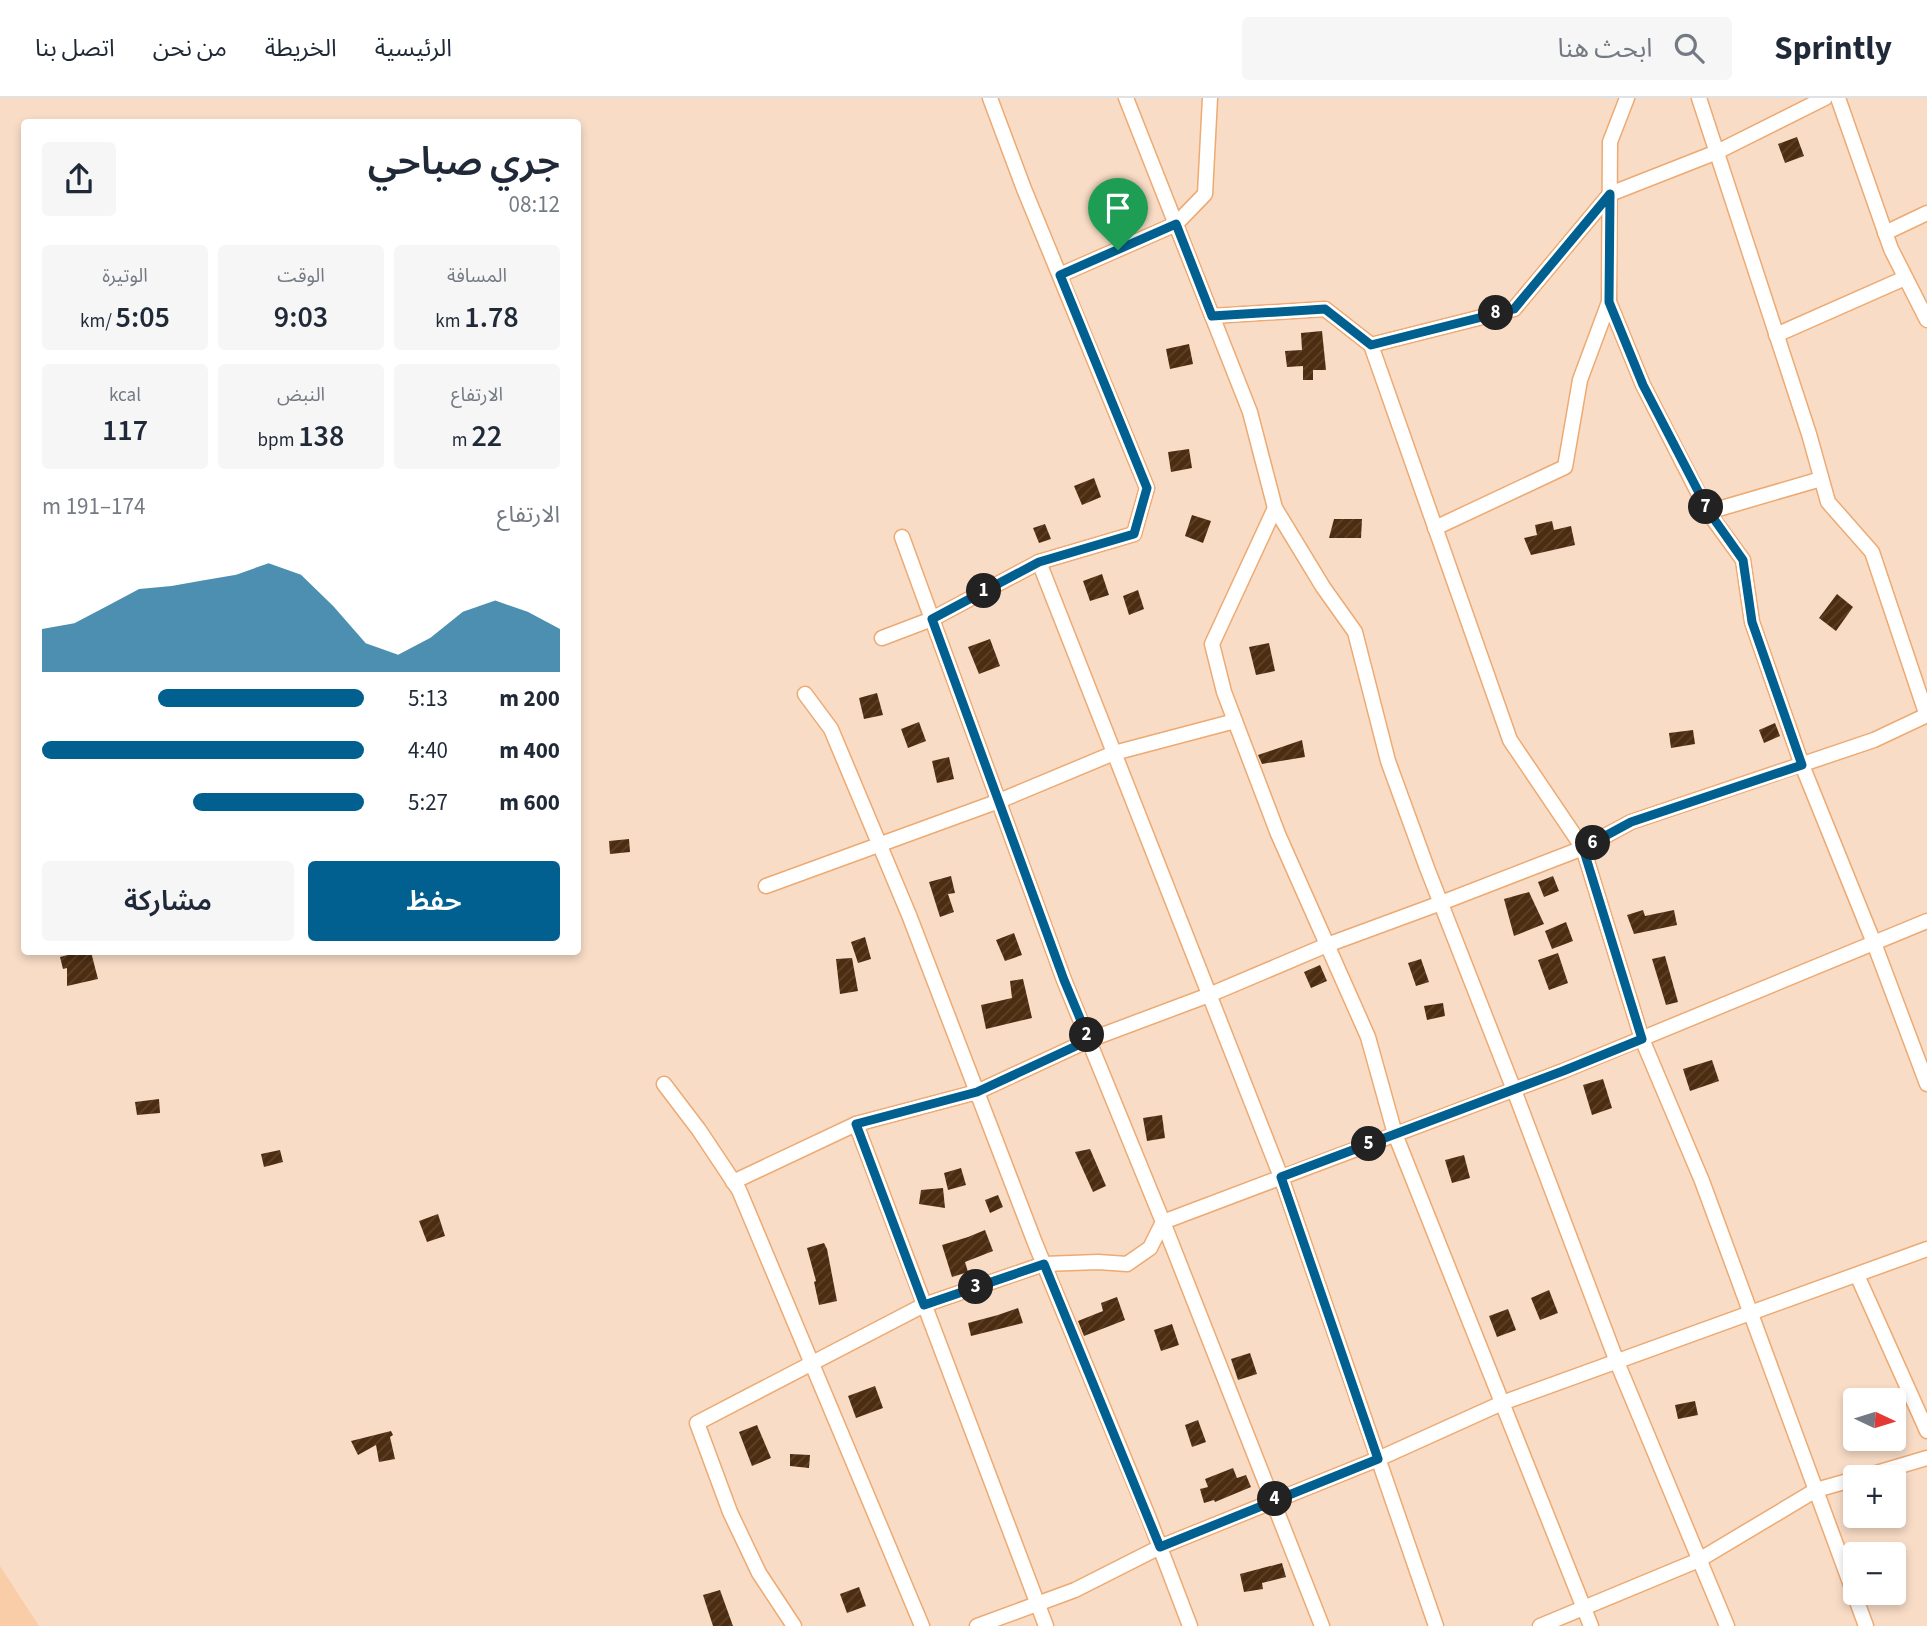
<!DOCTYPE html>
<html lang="ar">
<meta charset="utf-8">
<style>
:root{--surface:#fff;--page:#f6f6f7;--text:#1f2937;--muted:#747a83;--line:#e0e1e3;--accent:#016090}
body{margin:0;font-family:"Source Sans 3","Noto Sans Arabic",sans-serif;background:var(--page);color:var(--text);direction:rtl;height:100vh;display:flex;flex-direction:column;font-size:26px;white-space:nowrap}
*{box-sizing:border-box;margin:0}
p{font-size:23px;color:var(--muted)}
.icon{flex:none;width:38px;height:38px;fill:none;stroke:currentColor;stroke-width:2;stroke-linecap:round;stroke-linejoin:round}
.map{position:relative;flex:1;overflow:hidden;direction:ltr}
.details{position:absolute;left:21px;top:21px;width:560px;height:836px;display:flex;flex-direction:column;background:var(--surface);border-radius:7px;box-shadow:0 4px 10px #0003;direction:rtl}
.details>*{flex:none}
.needle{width:46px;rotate:94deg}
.tools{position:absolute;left:1843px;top:1290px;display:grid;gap:14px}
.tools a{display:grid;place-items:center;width:63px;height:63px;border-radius:7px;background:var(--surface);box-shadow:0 4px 10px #0003;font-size:35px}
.pin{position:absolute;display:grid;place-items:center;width:60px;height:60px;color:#fff;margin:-72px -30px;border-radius:50% 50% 50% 0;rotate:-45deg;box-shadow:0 0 7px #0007}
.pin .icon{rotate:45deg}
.km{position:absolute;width:35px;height:35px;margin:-18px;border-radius:50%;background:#222;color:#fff;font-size:19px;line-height:35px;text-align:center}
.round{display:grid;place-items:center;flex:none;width:74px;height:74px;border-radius:7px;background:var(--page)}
.head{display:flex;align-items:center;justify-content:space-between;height:119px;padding:0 21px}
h1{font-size:38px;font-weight:600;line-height:52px}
.metrics{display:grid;grid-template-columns:repeat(3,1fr);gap:10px;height:119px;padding:7px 21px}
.metrics div{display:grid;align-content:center;border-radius:7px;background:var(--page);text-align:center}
.metrics b{font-size:30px;font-weight:600}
.metrics small{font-size:19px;font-weight:400}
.metrics p{font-size:19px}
.chart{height:196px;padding:14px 21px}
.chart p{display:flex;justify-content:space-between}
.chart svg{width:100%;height:126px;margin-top:7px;fill:var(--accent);opacity:.7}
.cta{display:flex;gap:14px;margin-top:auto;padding:14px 21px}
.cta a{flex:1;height:80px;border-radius:7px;background:var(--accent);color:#fff;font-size:28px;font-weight:600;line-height:80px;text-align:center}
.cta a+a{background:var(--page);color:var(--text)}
ul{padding:0 21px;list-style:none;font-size:23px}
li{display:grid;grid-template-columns:112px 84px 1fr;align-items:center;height:52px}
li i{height:18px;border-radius:9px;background:var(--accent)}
header{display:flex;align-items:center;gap:42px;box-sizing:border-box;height:98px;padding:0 35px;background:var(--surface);border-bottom:2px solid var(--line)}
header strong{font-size:33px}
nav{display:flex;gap:38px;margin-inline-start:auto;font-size:24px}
.search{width:490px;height:63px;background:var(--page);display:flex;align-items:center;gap:18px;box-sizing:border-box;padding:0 24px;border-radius:7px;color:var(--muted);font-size:26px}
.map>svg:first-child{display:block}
.built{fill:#facda9}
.building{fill:url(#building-hatch)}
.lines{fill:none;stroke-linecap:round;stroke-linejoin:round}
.minor-casing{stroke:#edaa72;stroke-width:17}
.minor{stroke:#fff;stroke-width:14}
.route-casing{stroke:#fff;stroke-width:14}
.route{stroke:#016090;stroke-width:9}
</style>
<header>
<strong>Sprintly</strong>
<div class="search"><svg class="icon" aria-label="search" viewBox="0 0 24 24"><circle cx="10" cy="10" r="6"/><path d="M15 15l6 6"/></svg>ابحث هنا</div>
<nav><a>الرئيسية</a><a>الخريطة</a><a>من نحن</a><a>اتصل بنا</a></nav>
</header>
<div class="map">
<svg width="1927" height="1528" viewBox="0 0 1927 1528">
<defs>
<pattern id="building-hatch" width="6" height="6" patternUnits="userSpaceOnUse" patternTransform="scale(1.75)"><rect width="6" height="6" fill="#4c2d11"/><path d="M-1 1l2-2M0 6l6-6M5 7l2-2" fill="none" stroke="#5e4229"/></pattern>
</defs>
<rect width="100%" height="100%" fill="#f8dcc6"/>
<polygon class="built" points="0,1468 39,1528 0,1528"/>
<g class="building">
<polygon points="1797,39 1804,58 1785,65 1778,46"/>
<polygon points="1322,233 1326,272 1313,272 1313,282 1303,282 1303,268 1287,269 1285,253 1302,252 1301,235"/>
<polygon points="1189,246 1193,266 1170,271 1166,251"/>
<polygon points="1189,351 1192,370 1171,374 1168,354"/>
<polygon points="1094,380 1101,399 1082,407 1074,388"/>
<polygon points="1192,417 1211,423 1203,445 1185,438"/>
<polygon points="1334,421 1362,421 1361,440 1329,440"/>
<polygon points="1552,423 1554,432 1571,428 1575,447 1531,457 1524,440 1537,437 1535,427"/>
<polygon points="1045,426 1051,441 1039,445 1033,430"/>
<polygon points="1102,476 1109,497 1090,503 1083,483"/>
<polygon points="1138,492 1144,511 1129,517 1123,498"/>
<polygon points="1837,496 1853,509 1836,533 1819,520"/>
<polygon points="990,541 1000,568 979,576 968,549"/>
<polygon points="1269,545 1275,573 1256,577 1249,549"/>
<polygon points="877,595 883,617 864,621 859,600"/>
<polygon points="919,624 926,643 908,650 901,631"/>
<polygon points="1775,625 1780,638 1764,645 1759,632"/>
<polygon points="1693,632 1695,646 1671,650 1669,635"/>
<polygon points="1302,642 1305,659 1262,666 1258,657"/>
<polygon points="949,659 954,681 937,685 932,663"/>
<polygon points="629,741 630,754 610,756 609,743"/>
<polygon points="951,778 955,795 948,796 954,814 940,819 929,784"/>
<polygon points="1553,778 1559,793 1544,799 1538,784"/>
<polygon points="1529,794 1544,826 1514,838 1504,801"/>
<polygon points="1643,812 1645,818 1674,812 1677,827 1634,836 1627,817"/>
<polygon points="1566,824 1573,843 1552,851 1545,833"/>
<polygon points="1014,835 1022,857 1005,863 996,842"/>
<polygon points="865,839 871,861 858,865 851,844"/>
<polygon points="79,854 91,854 98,881 67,888 67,870 63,871 60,859"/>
<polygon points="1558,855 1568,885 1549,892 1538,862"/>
<polygon points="1665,858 1678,904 1666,907 1652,861"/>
<polygon points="852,860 858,893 840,896 836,861"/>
<polygon points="1421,861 1429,884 1416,888 1408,865"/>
<polygon points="1320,867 1327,883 1311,890 1304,874"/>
<polygon points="1023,881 1032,920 986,931 981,907 1012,900 1010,883"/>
<polygon points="1443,905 1445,918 1427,922 1424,908"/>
<polygon points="1712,962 1719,983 1690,993 1683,971"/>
<polygon points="1603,981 1612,1010 1592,1017 1583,987"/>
<polygon points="159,1001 160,1015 137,1017 135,1004"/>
<polygon points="1162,1017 1165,1040 1147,1043 1143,1020"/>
<polygon points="1090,1051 1106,1088 1093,1094 1075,1054"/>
<polygon points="280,1052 283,1064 264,1069 261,1056"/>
<polygon points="1464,1057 1470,1080 1452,1085 1445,1062"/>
<polygon points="961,1070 966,1087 948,1092 944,1075"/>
<polygon points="943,1090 945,1110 919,1106 921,1092"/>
<polygon points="998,1097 1003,1109 990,1115 985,1102"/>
<polygon points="438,1116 445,1138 427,1144 419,1123"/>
<polygon points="985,1132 993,1153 965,1164 968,1174 952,1179 942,1147 968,1139"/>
<polygon points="824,1145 827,1151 837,1203 819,1207 814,1184 816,1183 807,1150"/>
<polygon points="1549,1192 1558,1215 1540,1222 1531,1200"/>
<polygon points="1117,1199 1125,1222 1084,1238 1078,1223 1103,1213 1101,1205"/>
<polygon points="1018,1210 1023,1225 971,1238 968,1225 998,1217"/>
<polygon points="1508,1211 1516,1232 1497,1239 1489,1218"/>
<polygon points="1172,1226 1179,1247 1161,1253 1154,1232"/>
<polygon points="1250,1255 1257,1276 1238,1282 1231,1261"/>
<polygon points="875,1288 883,1310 856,1320 848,1298"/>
<polygon points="1695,1303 1698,1317 1678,1321 1675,1307"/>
<polygon points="1198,1322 1206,1344 1192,1349 1185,1327"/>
<polygon points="757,1327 771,1360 752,1368 739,1334"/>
<polygon points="391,1333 393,1337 390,1339 395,1361 379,1364 376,1347 358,1357 351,1343"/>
<polygon points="790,1356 810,1357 809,1370 790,1368"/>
<polygon points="1233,1370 1237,1380 1246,1377 1251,1389 1215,1404 1214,1402 1204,1405 1200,1391 1208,1389 1205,1381"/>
<polygon points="1282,1465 1286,1479 1262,1485 1263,1491 1244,1494 1240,1476"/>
<polygon points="859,1489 866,1508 847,1515 840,1496"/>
<polygon points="720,1492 733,1528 713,1528 703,1497"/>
</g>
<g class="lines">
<defs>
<g id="minor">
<polyline points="1126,0 1250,314 1275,410 1323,489 1355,534 1388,663 1427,770 1514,992 1617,1264 1727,1528"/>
<polyline points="1699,0 1809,336 1828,404 1872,454 1927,618"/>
<polyline points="1838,0 1891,151 1927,222"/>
<polyline points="1885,135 1927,115"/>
<polyline points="1060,177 1176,126 1205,96 1210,0"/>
<polyline points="1609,204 1643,287 1708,414 1743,462 1752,524 1802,667 1874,845 1927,986"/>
<polyline points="1212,218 1325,211 1371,247 1514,211 1610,96 1717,54 1825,0"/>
<polyline points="1776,237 1905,180"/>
<polyline points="1371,247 1510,642 1583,750 1642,941 1702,1083 1866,1528"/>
<polyline points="1275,410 1212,546 1224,594 1278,736 1368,939 1395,1036 1591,1528"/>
<polyline points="1708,414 1821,381"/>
<polyline points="1435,430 1565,369 1580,282 1609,204 1610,44 1627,0"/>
<polyline points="902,439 1064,882 1163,1124 1322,1528"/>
<polyline points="1039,464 1281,1079 1436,1528"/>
<polyline points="882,540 932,521 1039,464 1134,436 1147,390 1024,91 990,0"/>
<polyline points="805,596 831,631 909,817 1035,1145 1148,1418 1190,1528"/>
<polyline points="766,788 999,703 1114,655 1235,623"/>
<polyline points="664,986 699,1032 739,1092 922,1528"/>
<polyline points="856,1026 1046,1528"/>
<polyline points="733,1084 856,1026 977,994 1089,942 1209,897 1327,847 1441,805 1583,750 1631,724 1874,642 1927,617"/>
<polyline points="1857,1177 1927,1333"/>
<polyline points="1863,1379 1927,1360"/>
<polyline points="794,1528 759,1475 730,1414 697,1325 924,1207 1044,1166 1098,1164 1127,1166 1150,1150 1163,1124 1563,973 1927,823"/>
<polyline points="977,1528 1075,1492 1160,1449 1378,1361 1502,1305 1927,1151"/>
<polyline points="1540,1528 1699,1462 1816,1392 1855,1381"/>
</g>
</defs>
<use href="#minor" class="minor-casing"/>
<use href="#minor" class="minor"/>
</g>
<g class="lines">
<defs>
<polygon id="route" points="1610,96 1609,204 1643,287 1709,414 1743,462 1752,524 1802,667 1631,724 1583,750 1642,941 1563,973 1281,1079 1378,1361 1160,1449 1044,1166 924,1207 856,1026 977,994 1089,942 1064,882 932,521 1039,464 1134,436 1147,390 1060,177 1176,126 1212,218 1325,211 1371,247 1514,211"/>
</defs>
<use href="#route" class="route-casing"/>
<use href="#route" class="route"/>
</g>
</svg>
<div class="tools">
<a><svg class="needle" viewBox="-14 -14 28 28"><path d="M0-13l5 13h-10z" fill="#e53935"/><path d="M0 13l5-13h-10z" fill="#747a83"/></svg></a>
<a>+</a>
<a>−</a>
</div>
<div class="pin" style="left:1118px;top:152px;background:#1e9e55"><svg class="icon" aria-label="arrive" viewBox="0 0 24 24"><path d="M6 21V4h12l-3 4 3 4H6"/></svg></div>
<b class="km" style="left:984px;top:493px">1</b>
<b class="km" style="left:1087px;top:937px">2</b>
<b class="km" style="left:976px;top:1189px">3</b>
<b class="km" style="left:1275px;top:1401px">4</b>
<b class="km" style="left:1369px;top:1046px">5</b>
<b class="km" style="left:1593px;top:745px">6</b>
<b class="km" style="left:1706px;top:409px">7</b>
<b class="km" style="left:1496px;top:215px">8</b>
<section class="details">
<div class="head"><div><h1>جري صباحي</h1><p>08:12</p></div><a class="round"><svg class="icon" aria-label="share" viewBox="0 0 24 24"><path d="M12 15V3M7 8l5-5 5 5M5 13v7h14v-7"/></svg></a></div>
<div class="metrics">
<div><p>المسافة</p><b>1.78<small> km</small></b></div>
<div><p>الوقت</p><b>9:03</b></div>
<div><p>الوتيرة</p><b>5:05<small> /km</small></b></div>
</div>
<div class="metrics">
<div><p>الارتفاع</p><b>22<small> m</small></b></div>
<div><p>النبض</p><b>138<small> bpm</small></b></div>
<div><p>kcal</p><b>117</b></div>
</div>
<div class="chart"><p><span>الارتفاع</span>174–191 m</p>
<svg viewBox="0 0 160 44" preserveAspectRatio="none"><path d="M0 44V29L10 27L20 21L30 15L40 14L50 12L60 10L70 6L80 10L90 21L100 34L110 38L120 32L130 23L140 19L150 23L160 29V44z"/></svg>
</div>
<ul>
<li><b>200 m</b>5:13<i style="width:64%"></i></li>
<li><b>400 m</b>4:40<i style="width:100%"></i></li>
<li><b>600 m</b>5:27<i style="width:53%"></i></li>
</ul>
<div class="cta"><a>حفظ</a><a>مشاركة</a></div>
</section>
</div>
